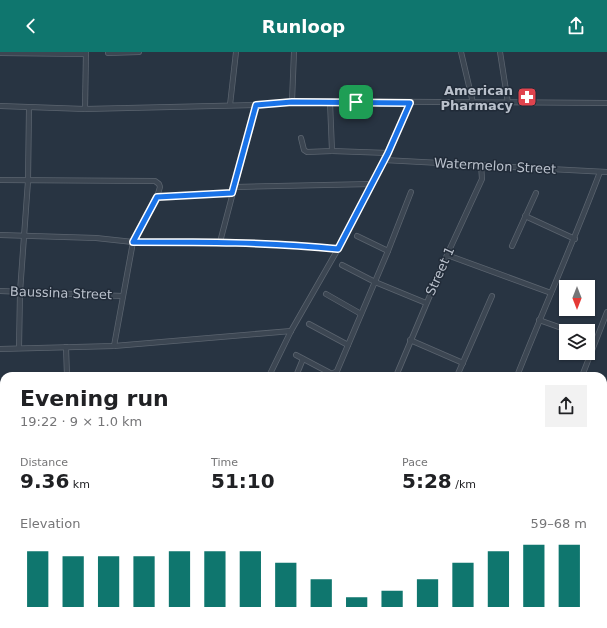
<!DOCTYPE html>
<meta charset="utf-8">
<style>
:root{--surface:#fff;--page:#f2f2f2;--text:#202124;--muted:#757577;--accent:#0f766e}
body{margin:0;font-family:"DejaVu Sans",sans-serif;background:var(--page);color:var(--text);height:100vh;display:flex;flex-direction:column;font-size:15px;white-space:nowrap}
*{box-sizing:border-box;margin:0}
p{font-size:13px;color:var(--muted)}
.icon{flex:none;width:22px;height:22px;fill:none;stroke:currentColor;stroke-width:2;stroke-linecap:round;stroke-linejoin:round}
.map{position:relative;flex:1;overflow:hidden}
.details{position:absolute;left:0px;top:320px;width:607px;height:256px;display:flex;flex-direction:column;background:var(--surface);border-radius:12px 12px 0 0;box-shadow:0 1px 3px #0004}
.details>*{flex:none}
.needle{width:26px;rotate:180deg}
.controls{position:absolute;left:559px;top:228px;display:grid;gap:8px}
.controls a{display:grid;place-items:center;width:36px;height:36px;border-radius:0px;background:var(--surface);box-shadow:0 1px 3px #0004;font-size:20px}
.pin{position:absolute;display:grid;place-items:center;width:34px;height:34px;color:#fff;margin:-17px;border-radius:8px;box-shadow:0 2px 6px #0006}
.round{display:grid;place-items:center;flex:none;width:42px;height:42px;border-radius:0px;background:var(--page)}
.overview{display:flex;align-items:center;justify-content:space-between;height:68px;padding:0 20px}
h1{font-size:22px;font-weight:800;line-height:30px}
.metrics{display:grid;grid-template-columns:repeat(3,1fr);gap:6px;height:68px;padding:4px 20px}
.metrics div{display:grid;align-content:center}
.metrics b{font-size:20px;font-weight:800}
.metrics small{font-size:11px;font-weight:400}
.metrics p{font-size:11px}
.chart{height:112px;padding:8px 20px}
.chart p{display:flex;justify-content:space-between}
.chart svg{width:100%;height:72px;margin-top:4px;stroke:var(--accent);stroke-width:6}
header{display:flex;justify-content:space-between;align-items:center;height:52px;padding:0 20px;background:var(--accent);color:#fff;font-size:18px;font-weight:800}
.map>svg:first-child{display:block}
.lines{fill:none;stroke-linecap:round;stroke-linejoin:round}
.street-casing{stroke:#5b646f;stroke-width:6}
.street{stroke:#3c4652;stroke-width:4.5}
.route-casing{stroke:#fff;stroke-width:8}
.route{stroke:#1a73e8;stroke-width:5}
.labels{text-anchor:middle;dominant-baseline:central;stroke-width:3;stroke-linejoin:round;paint-order:stroke}
.poi-label{font-size:13px;font-weight:bold;fill:#bac1cc;stroke:#212b38;text-anchor:end}
.street-label{font-size:13px;fill:#bac1cc;stroke:#212b38}
</style>
<header><svg class="icon" aria-label="back" viewBox="0 0 24 24"><path d="M15 5l-7 7 7 7"/></svg>Runloop<svg class="icon" aria-label="share" viewBox="0 0 24 24"><path d="M12 15V3M7 8l5-5 5 5M5 13v7h14v-7"/></svg></header>
<div class="map">
<svg width="607" height="576" viewBox="0 0 607 576">
<rect width="100%" height="100%" fill="#283442"/>
<g class="lines">
<defs>
<g id="street">
<polyline points="461,0 473,51"/>
<polyline points="500,0 508,51"/>
<polyline points="0,1 86,2"/>
<polyline points="108,1 139,0"/>
<polyline points="292,49 294,0"/>
<polyline points="230,53 236,0"/>
<polyline points="0,54 85,57 256,53 292,49 607,51"/>
<polyline points="85,57 86,0"/>
<polyline points="301,86 304,98 307,100 332,99 330,50"/>
<polyline points="332,99 388,101"/>
<polyline points="384,108 607,120"/>
<polyline points="0,128 155,129 159,132 160,135 157,145 133,190 114,294"/>
<polyline points="235,135 372,132"/>
<polyline points="157,145 232,141"/>
<polyline points="525,164 575,187"/>
<polyline points="0,183 96,186 133,190 220,190 290,192 338,197"/>
<polyline points="357,184 388,199"/>
<polyline points="220,190 256,53"/>
<polyline points="512,194 536,141"/>
<polyline points="447,203 551,241"/>
<polyline points="342,213 375,230 426,251"/>
<polyline points="0,239 122,244"/>
<polyline points="326,242 361,262"/>
<polyline points="539,268 570,279"/>
<polyline points="309,272 348,293"/>
<polyline points="588,285 595,288"/>
<polyline points="410,288 463,311"/>
<polyline points="66,295 67,324"/>
<polyline points="19,296 20,240 28,129 29,56"/>
<polyline points="0,297 114,294 291,279"/>
<polyline points="296,303 332,322 337,319 388,199 411,140"/>
<polyline points="269,324 291,279 338,197 372,132 388,101 410,51"/>
<polyline points="296,324 303,307"/>
<polyline points="396,324 447,203 482,127 481,113"/>
<polyline points="457,324 492,244"/>
<path d="M517,324C544,256 574,189 600,120"/>
<polyline points="582,324 607,260"/>
<polyline points="0,353 4,353"/>
<polyline points="603,357 607,357"/>
<polyline points="0,407 4,407"/>
<polyline points="603,414 607,421"/>
<polyline points="0,447 4,447"/>
<polyline points="0,478 4,478"/>
<polyline points="603,516 607,522"/>
<polyline points="192,572 192,576"/>
<polyline points="241,572 241,576"/>
<polyline points="326,572 326,576"/>
<polyline points="494,572 494,576"/>
<polyline points="50,576 51,572"/>
<polyline points="122,576 122,572"/>
<polyline points="388,576 417,572"/>
<polyline points="601,576 607,572"/>
</g>
</defs>
<use href="#street" class="street-casing"/>
<use href="#street" class="street"/>
</g>
<g class="lines">
<defs>
<path id="route" d="M292,50L410,51L388,101L338,197C269,190 202,190 133,190L157,145L232,141L256,53Z"/>
</defs>
<use href="#route" class="route-casing"/>
<use href="#route" class="route"/>
</g>
<defs>
<symbol id="pharmacy-square" viewBox="-11 -11 22 22"><rect x="-9" y="-9" width="18" height="18" rx="4" fill="#e0444e" stroke="#212b38"/><path d="M-2-6h4v4h4v4h-4v4h-4v-4h-4v-4h4Z" fill="#fff"/></symbol>
</defs>
<g fill-rule="evenodd">
<use href="#pharmacy-square" x="516" y="34" width="22" height="22"/>
</g>
<g class="labels">
<g class="poi-label">
<text x="513" y="38">American<tspan x="513" dy="15">Pharmacy</tspan></text>
</g>
<g class="street-label">
<text transform="translate(495 114) rotate(3)">Watermelon Street</text>
<text transform="translate(440 219) rotate(-66)">Street 1</text>
<text transform="translate(61 241) rotate(2)">Baussina Street</text>
</g>
</g>
</svg>
<div class="controls">
<a><svg class="needle" viewBox="-14 -14 28 28"><path d="M0-13l5 13h-10z" fill="#e53935"/><path d="M0 13l5-13h-10z" fill="#757577"/></svg></a>
<a><svg class="icon" aria-label="layers" viewBox="0 0 24 24"><path d="M12 4l9 5-9 5-9-5zM3 14l9 5 9-5"/></svg></a>
</div>
<div class="pin" style="left:356px;top:50px;background:#1e9e55"><svg class="icon" aria-label="arrive" viewBox="0 0 24 24"><path d="M6 21V4h12l-3 4 3 4H6"/></svg></div>
<section class="details">
<div class="overview"><div><h1>Evening run</h1><p>19:22 · 9 × 1.0 km</p></div><a class="round"><svg class="icon" aria-label="share" viewBox="0 0 24 24"><path d="M12 15V3M7 8l5-5 5 5M5 13v7h14v-7"/></svg></a></div>
<div class="metrics">
<div><p>Distance</p><b>9.36<small> km</small></b></div>
<div><p>Time</p><b>51:10</b></div>
<div><p>Pace</p><b>5:28<small> /km</small></b></div>
</div>
<div class="chart"><p><span>Elevation</span>59–68 m</p>
<svg viewBox="0 0 160 44" preserveAspectRatio="none"><path d="M5 44V10M15 44V13M25 44V13M35 44V13M45 44V10M55 44V10M65 44V10M75 44V17M85 44V27M95 44V38M105 44V34M115 44V27M125 44V17M135 44V10M145 44V6M155 44V6"/></svg>
</div>
</section>
</div>
